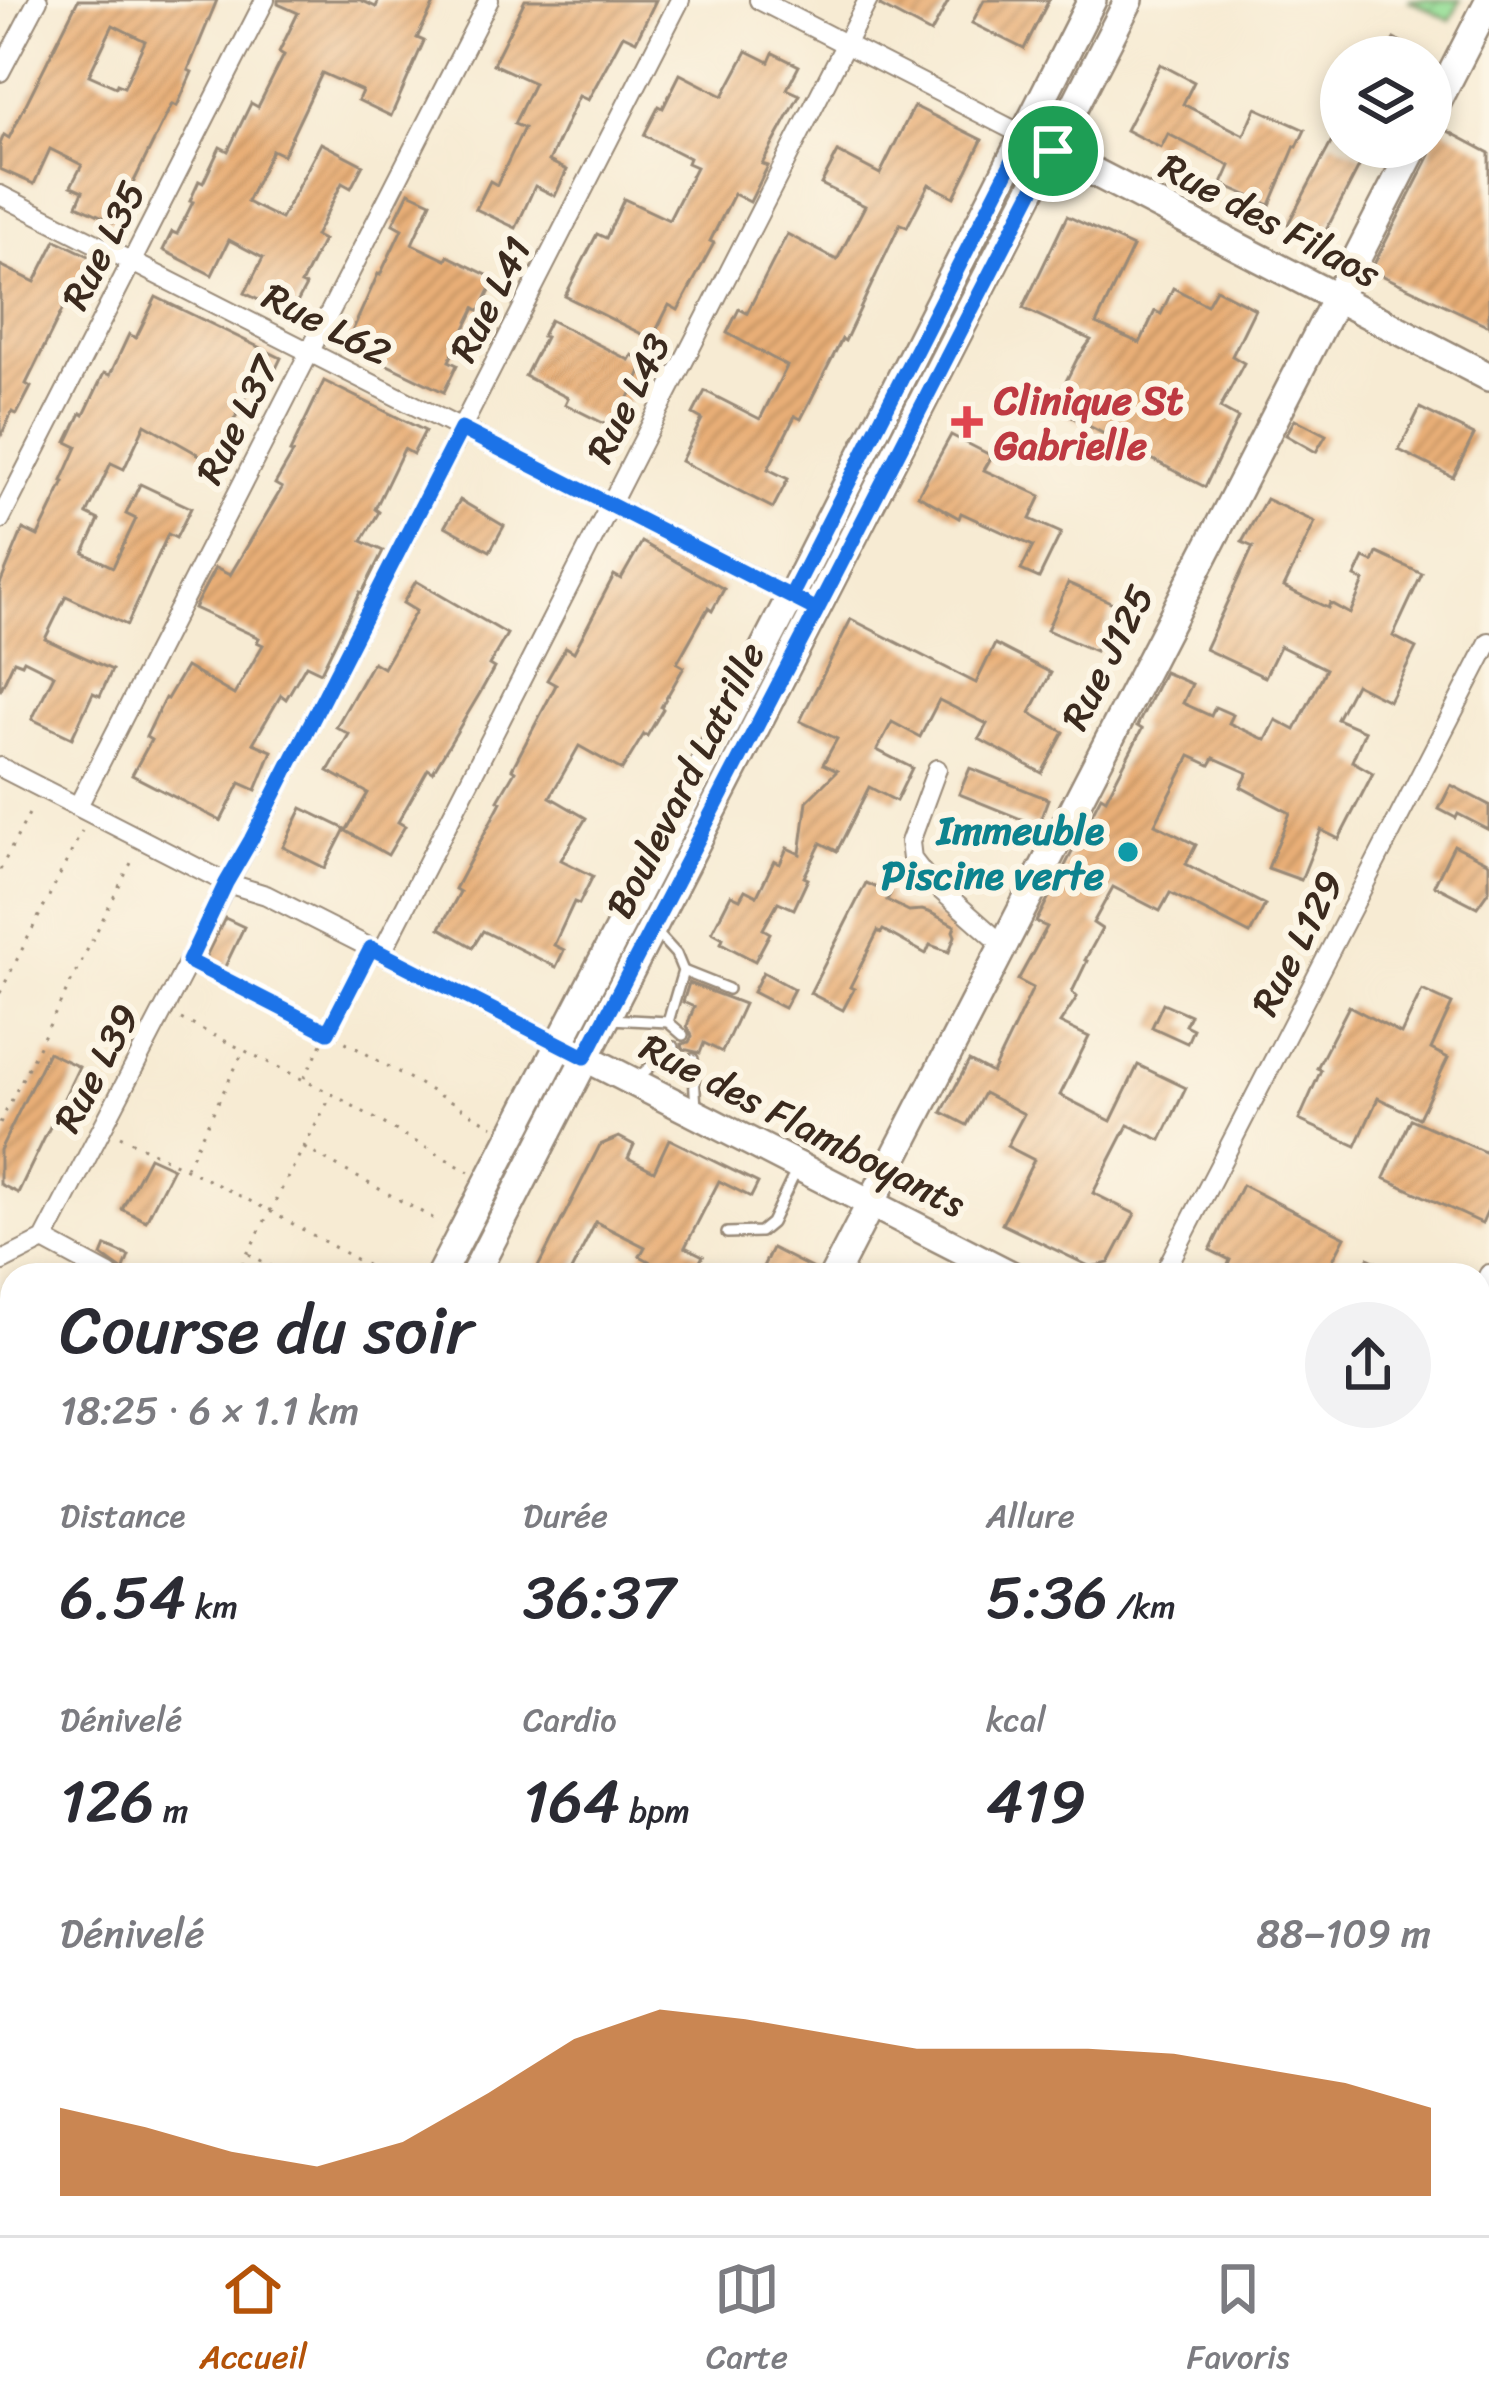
<!DOCTYPE html>
<html lang="fr">
<meta charset="utf-8">
<style>
:root{--surface:#fff;--page:#f2f2f3;--text:#2b2b33;--muted:#7c7c81;--line:#e1e1e2;--accent:#b45309}
body{margin:0;font-family:Sriracha,sans-serif;background:var(--page);color:var(--text);height:100vh;display:flex;flex-direction:column;font-size:45px;white-space:nowrap}
*{box-sizing:border-box;margin:0}
p{font-size:39px;color:var(--muted)}
.icon{flex:none;width:66px;height:66px;fill:none;stroke:currentColor;stroke-width:2;stroke-linecap:round;stroke-linejoin:round}
.map{position:relative;flex:1;overflow:hidden}
.details{position:absolute;left:0px;top:1263px;width:1491px;height:972px;display:flex;flex-direction:column;background:var(--surface);border-radius:36px 36px 0 0;box-shadow:0 6px 18px #0003}
.details>*{flex:none}
.buttons{position:absolute;left:1320px;top:36px;display:grid;gap:24px}
.buttons a{display:grid;place-items:center;width:132px;height:132px;border-radius:50%;background:var(--surface);box-shadow:0 6px 18px #0003;font-size:60px}
.pin{position:absolute;display:grid;place-items:center;width:102px;height:102px;color:#fff;margin:-51px;border:6px solid #fff;border-radius:50%;box-shadow:0 3px 12px #0007}
.round{display:grid;place-items:center;flex:none;width:126px;height:126px;border-radius:63px;background:var(--page)}
.head{display:flex;align-items:center;justify-content:space-between;height:204px;padding:0 60px}
h1{font-size:66px;font-weight:600;line-height:90px}
.metrics{display:grid;grid-template-columns:repeat(3,1fr);gap:18px;height:204px;padding:12px 60px}
.metrics div{display:grid;align-content:center}
.metrics b{font-size:60px;font-weight:600}
.metrics small{font-size:33px;font-weight:400}
.metrics p{font-size:33px}
.chart{height:336px;padding:24px 60px}
.chart p{display:flex;justify-content:space-between}
.chart svg{width:100%;height:216px;margin-top:12px;fill:var(--accent);opacity:.7}
.menu{display:flex;justify-content:space-around;align-items:center;height:168px;border-top:3px solid var(--line);background:var(--surface);font-size:33px;color:var(--muted)}
.menu a{display:grid;justify-items:center;gap:6px}
.menu .on{color:var(--accent)}
.map>svg:first-child{display:block}
.garden{fill:url(#garden-furrows);stroke:#6a845b;stroke-width:3}
.lines{fill:none;stroke-linecap:round;stroke-linejoin:round}
.stream{stroke:#4ca6ca;stroke-width:6}
.building{fill:url(#building-hatch);fill-rule:evenodd}
.lane-casing{stroke:#998a78;stroke-width:14}
.street-casing{stroke:#998a78;stroke-width:22}
.secondary-casing{stroke:#998a78;stroke-width:32}
.path{stroke:#998a78;stroke-width:3;stroke-dasharray:3 9;stroke-linecap:butt}
.lane{stroke:#fff;stroke-width:9}
.street{stroke:#fff;stroke-width:18}
.secondary{stroke:#fff;stroke-width:27}
.route-casing{stroke:#fff;stroke-width:24}
.route{stroke:#1a73e8;stroke-width:15}
.health-dot{fill:#e0444e;stroke:#fcf5e5;stroke-width:4.5}
.culture-dot{fill:#0f9aa8;stroke:#fcf5e5;stroke-width:4.5}
.labels{text-anchor:middle;dominant-baseline:central;stroke-width:12;stroke-linejoin:round;paint-order:stroke}
.street-label{font-size:39px;fill:#3b2a1e;stroke:#fcf5e5}
.health-label{font-size:39px;font-weight:bold;fill:#be3a42;stroke:#fcf5e5;text-anchor:start}
.culture-label{font-size:39px;font-weight:bold;fill:#0d838f;stroke:#fcf5e5;text-anchor:end}
</style>
<div class="map">
<svg width="1489" height="2235" viewBox="0 0 1489 2235">
<defs>
<pattern id="garden-furrows" width="10" height="10" patternUnits="userSpaceOnUse" patternTransform="scale(3)"><rect width="10" height="10" fill="#98df98"/><path d="M-1 1l2-2M0 10L10 0M9 11l2-2" fill="none" stroke="#84c083"/></pattern>
<pattern id="building-hatch" width="6" height="6" patternUnits="userSpaceOnUse" patternTransform="scale(3)"><rect width="6" height="6" fill="#e9af77"/><path d="M-1 1l2-2M0 6l6-6M5 7l2-2" fill="none" stroke="#be8f61"/></pattern>
</defs>
<rect width="100%" height="100%" fill="#fcf5e5"/>
<filter id="ink" filterUnits="userSpaceOnUse"><feTurbulence type="fractalNoise" baseFrequency=".00833" numOctaves="2"/><feDisplacementMap in="SourceGraphic" scale="24" xChannelSelector="R" yChannelSelector="G"/><feConvolveMatrix kernelMatrix="1 2 1 2 8 2 1 2 1" color-interpolation-filters="sRGB"/></filter>
<filter id="wash" filterUnits="userSpaceOnUse"><feTurbulence type="fractalNoise" baseFrequency=".004" numOctaves="4" result="noise"/><feDisplacementMap in="SourceGraphic" scale="48" xChannelSelector="R" yChannelSelector="G"/><feGaussianBlur stdDeviation="2.7" result="paint"/><feColorMatrix in="noise" values="0 0 0 0 0 0 0 0 0 0 0 0 0 0 0 0 0 1.4 0 .05"/><feComposite in="paint" operator="in"/></filter>
<g filter="url(#wash)">
<rect width="100%" height="100%" fill="#f7ebd3"/>
<polygon class="garden" points="1408,0 1461,0 1450,21"/>
<g class="lines">
<polyline class="stream" points="881,2235 885,2223"/>
</g>
<g id="blocks">
<g class="building">
<path d="M78,0H217L188,70L192,72L177,106L172,104L114,222L77,205L83,191L71,186L82,165L50,149L34,184L0,169V144L4,135L9,138ZM113,25L145,41L124,87L117,84L116,87L89,75Z"/>
<polygon points="278,0 360,0 376,7 379,0 436,0 417,38 424,41 391,116 358,100 362,91 322,73 283,155 272,150 247,202 281,219 321,143 363,165 351,188 342,183 315,236 323,240 301,284 306,286 290,316 245,293 263,258 229,240 212,275 163,250 172,232 177,234 193,202 190,201 199,181 203,183 220,147 228,151 251,103 258,107 284,55 279,52 298,13 278,4"/>
<polygon points="525,0 656,0 636,41 623,35 588,100 579,96 549,161 567,170 555,196 535,186 516,228 476,209 490,181 497,185 524,128 514,124 534,83 493,64"/>
<polygon points="881,0 949,0 931,33 880,6"/>
<polygon points="984,0 1049,0 1024,49 972,23"/>
<polygon points="1394,39 1428,57 1384,57"/>
<polygon points="747,51 769,62 773,53 799,66 787,89 800,95 762,164 768,166 750,202 734,194 710,241 714,243 678,310 669,305 652,339 565,296 597,234 606,238 624,199 669,220 696,167 687,163 689,158 644,135 659,106 663,108 680,74 723,96"/>
<polygon points="1160,64 1194,82 1183,104 1244,135 1256,108 1305,130 1297,147 1295,146 1270,205 1222,184 1230,166 1168,134 1161,148 1126,130"/>
<polygon points="914,106 982,140 954,197 929,184 907,227 900,224 845,341 842,339 801,419 795,416 768,469 788,479 773,508 681,461 702,419 693,414 705,391 760,419 787,366 727,333 739,309 747,313 787,234 837,260 865,206 821,184 838,152 880,174"/>
<polygon points="1442,128 1489,153 1489,326 1371,270 1430,155 1431,144"/>
<polygon points="1332,141 1364,157 1321,240 1288,224"/>
<polygon points="409,192 431,202 412,244 446,260 448,256 495,279 480,311 475,308 449,361 457,365 444,392 346,345 378,274 380,275 402,229 393,224"/>
<polygon points="1067,216 1133,247 1096,324 1140,343 1155,311 1161,314 1173,288 1207,305 1216,289 1255,309 1232,356 1244,363 1220,408 1238,418 1205,487 1053,407 1077,359 1091,340 1023,308"/>
<polygon points="56,240 93,258 75,292 72,290 26,384 31,387 17,414 12,412 0,438 0,265 35,282"/>
<polygon points="156,297 281,358 268,385 254,378 228,433 234,436 217,465 145,424 124,469 111,463 87,514 99,520 84,553 113,567 136,519 126,514 140,484 191,508 176,538 168,534 127,625 66,596 45,639 112,670 100,696 93,693 72,738 32,719 54,675 24,660 22,664 14,661 0,691 0,584 23,529 38,536 64,482 62,481 77,447 67,442 81,413 84,415 104,373 110,375 129,334 136,338"/>
<polygon points="550,320 629,360 632,355 645,362 615,429 565,404 568,398 525,376 545,337 542,336"/>
<polygon points="324,381 425,431 413,454 404,449 375,509 379,512 362,541 383,551 362,593 360,592 321,672 306,665 286,699 281,695 253,743 272,751 256,790 240,783 221,821 132,775 151,740 146,737 165,698 167,699 186,667 234,695 263,645 257,642 259,638 194,608 215,568 230,575 282,488 275,484 293,453 290,452"/>
<polygon points="1420,408 1474,435 1453,477 1399,450"/>
<polygon points="1295,419 1326,435 1316,452 1286,435"/>
<polygon points="951,435 992,456 984,470 1041,496 1030,519 1061,533 1039,578 1021,570 1033,546 961,513 959,518 918,495"/>
<polygon points="1266,499 1315,522 1284,587 1328,608 1330,603 1350,614 1364,581 1355,577 1364,558 1373,562 1377,553 1422,574 1393,636 1416,648 1389,701 1355,684 1337,719 1365,731 1352,761 1373,773 1339,839 1321,830 1301,880 1268,868 1290,813 1241,787 1248,773 1214,758 1210,765 1190,756 1155,824 1196,845 1186,864 1265,905 1250,934 1170,893 1160,911 1113,887 1093,923 1102,929 1085,960 1087,961 1072,992 1077,997 1060,1023 1089,1037 1060,1095 1111,1121 1138,1065 1186,1088 1161,1140 1128,1125 1093,1193 1135,1214 1109,1263 1091,1267 1002,1224 1034,1160 1007,1146 1024,1114 984,1093 967,1125 942,1112 969,1061 992,1073 1033,988 1018,980 1047,927 1036,922 1101,796 1106,799 1142,729 1137,726 1164,672 1192,684 1183,703 1211,716 1215,707 1233,715 1229,723 1266,740 1276,720 1295,730 1326,669 1280,646 1265,677 1205,649 1253,547 1242,542"/>
<polygon points="460,500 504,526 490,551 445,526"/>
<polygon points="642,542 724,589 712,611 708,608 677,663 684,667 661,707 663,709 647,736 644,734 622,770 579,746 550,797 586,818 561,860 593,876 579,904 574,902 554,945 564,950 556,967 483,931 473,947 440,928 460,892 455,889 501,802 498,800 515,771 512,769 556,685 547,680 566,647 574,652 614,575 621,579"/>
<polygon points="416,581 507,634 489,665 494,668 480,693 433,772 428,769 398,822 405,826 388,855 346,831 368,793 328,771 349,734 336,727 373,662 383,668 416,611 403,603"/>
<polygon points="1068,583 1115,604 1095,651 1047,630"/>
<polygon points="851,619 976,683 995,644 1051,673 1030,713 1064,732 1042,773 979,739 987,724 939,700 920,737 892,722 877,750 912,768 896,801 869,787 837,851 821,843 804,877 808,879 794,909 778,902 763,929 770,933 755,961 721,943 723,938 712,932 731,895 740,899 745,890 757,896 774,861 780,864 787,848 800,854 807,801 837,771 823,764 837,739 800,721"/>
<polygon points="970,768 1048,799 1038,826 959,794"/>
<polygon points="1451,785 1489,805 1489,830 1458,814 1456,818 1439,809"/>
<polygon points="302,808 345,829 325,868 283,847"/>
<polygon points="1454,845 1489,863 1489,890 1477,907 1434,885"/>
<polygon points="866,883 890,894 887,900 909,911 922,910 931,913 955,926 953,931 955,936 949,952 930,945 926,954 883,930 881,933 878,931 850,987 854,989 843,1010 810,993"/>
<polygon points="225,918 244,927 221,975 201,966"/>
<polygon points="763,972 794,989 784,1008 753,992"/>
<polygon points="689,983 744,1004 722,1052 704,1043 700,1053 683,1049 682,1044 689,1042 692,1036 687,1026 694,1007 683,1002"/>
<polygon points="1422,990 1452,1004 1431,1049 1448,1058 1419,1118 1378,1098 1356,1146 1299,1120 1321,1070 1317,1068 1349,1006 1401,1034"/>
<polygon points="1163,1003 1190,1015 1185,1025 1193,1029 1187,1043 1152,1027"/>
<polygon points="48,1052 79,1067 18,1193 0,1184 0,1150"/>
<polygon points="1411,1119 1489,1154 1489,1207 1482,1223 1384,1178"/>
<polygon points="619,1137 634,1145 628,1158 654,1171 669,1139 758,1183 751,1197 719,1181 685,1247 703,1256 693,1275 641,1275 649,1261 640,1256 645,1247 596,1222 569,1275 534,1275 600,1145"/>
<polygon points="149,1157 173,1168 146,1221 122,1209"/>
<polygon points="909,1169 941,1189 933,1203 901,1184"/>
<polygon points="1242,1185 1345,1237 1325,1275 1224,1275 1230,1260 1210,1250"/>
<polygon points="106,1246 129,1256 123,1271 102,1256"/>
<polygon points="772,1248 817,1271 816,1275 759,1275"/>
<polygon points="1368,1258 1403,1275 1360,1275"/>
</g>
</g>
</g>
<g filter="url(#ink)">
<use href="#blocks" fill-opacity="0" stroke="#998a78" stroke-width="3"/>
<g class="lines">
<defs>
<g id="lane">
<polyline points="655,931 676,954 683,971 668,1022"/>
<polyline points="683,971 728,989"/>
<polyline points="610,1019 668,1022 683,1035"/>
<polyline points="693,1059 696,1108"/>
<polyline points="637,1078 674,1047"/>
<polyline points="727,1233 760,1232 771,1223 796,1171"/>
</g>
<g id="street">
<polyline points="759,0 1025,136"/>
<polyline points="0,72 38,0"/>
<polyline points="0,195 798,600"/>
<polyline points="0,520 265,0"/>
<polyline points="0,767 227,883 266,895 560,1044"/>
<polyline points="937,769 910,842 912,859 925,876 1003,945"/>
<polyline points="78,806 489,0"/>
<polyline points="381,954 868,0"/>
<polyline points="44,1240 109,1275"/>
<polyline points="0,1262 44,1240 189,961 227,883 251,840 680,0"/>
<polyline points="1163,1275 1489,642"/>
<polyline points="1479,1293 1489,1274"/>
<polyline points="0,1469 12,1495"/>
<polyline points="0,1697 12,1691"/>
<polyline points="1479,1895 1489,1876"/>
<polyline points="137,2223 142,2235"/>
<polyline points="1142,2223 1161,2235"/>
<polyline points="1304,2235 1310,2223"/>
</g>
<g id="secondary">
<polyline points="1431,114 1489,1"/>
<polyline points="1040,144 1489,377"/>
<polyline points="569,1049 1011,1275"/>
<polyline points="440,1275 791,596 1092,0"/>
<polyline points="474,1275 1129,0"/>
<polyline points="834,1275 1414,147"/>
<polyline points="1479,1514 1489,1519"/>
<polyline points="0,2054 12,2043"/>
<polyline points="0,2101 12,2092"/>
<polyline points="506,2223 509,2235"/>
</g>
</defs>
<use href="#lane" class="lane-casing"/>
<use href="#street" class="street-casing"/>
<use href="#secondary" class="secondary-casing"/>
<g class="path">
<polyline points="0,870 33,806"/>
<polyline points="207,970 328,1032 493,1126"/>
<polyline points="0,993 82,831"/>
<polyline points="181,1019 332,1094 469,1172"/>
<polyline points="304,1078 363,964"/>
<polyline points="0,1123 134,857"/>
<polyline points="120,1136 268,1210 384,1275"/>
<polyline points="304,1148 438,1221"/>
<polyline points="186,1167 243,1052"/>
<polyline points="249,1254 287,1275"/>
<polyline points="236,1275 331,1096"/>
<polyline points="0,1363 12,1357"/>
<polyline points="0,1421 12,1416"/>
<polyline points="0,1551 12,1546"/>
<polyline points="0,1615 12,1609"/>
</g>
<use href="#lane" class="lane"/>
<use href="#street" class="street"/>
<use href="#secondary" class="secondary"/>
</g>
</g>
<g class="lines" filter="url(#ink)">
<defs>
<path id="route" d="M1053,151L817,610C698,550 580,489 461,429L251,840L226,883L189,961L328,1032L371,948L585,1057L817,610L791,596L1025,136L1053,151"/>
</defs>
<use href="#route" class="route-casing"/>
<use href="#route" class="route"/>
</g>
<path class="health-dot" d="M961 404h12v12h12v12h-12v12h-12v-12h-12v-12h12z"/>
<circle class="culture-dot" cx="1128" cy="852" r="12"/>
<g class="labels">
<g class="street-label">
<text transform="translate(1270 220) rotate(28)">Rue des Filaos</text>
<text transform="translate(103 245) rotate(-63)">Rue L35</text>
<text transform="translate(490 299) rotate(-63)">Rue L41</text>
<text transform="translate(327 324) rotate(27)">Rue L62</text>
<text transform="translate(628 398) rotate(-63)">Rue L43</text>
<text transform="translate(237 420) rotate(-63)">Rue L37</text>
<text transform="translate(1107 657) rotate(-63)">Rue J125</text>
<text transform="translate(685 780) rotate(-63)">Boulevard Latrille</text>
<text transform="translate(1297 943) rotate(-63)">Rue L129</text>
<text transform="translate(96 1068) rotate(-62)">Rue L39</text>
<text transform="translate(803 1125) rotate(27)">Rue des Flamboyants</text>
</g>
<g class="health-label">
<text x="994" y="400">Clinique St<tspan x="994" dy="45">Gabrielle</tspan></text>
</g>
<g class="culture-label">
<text x="1104" y="830">Immeuble<tspan x="1104" dy="45">Piscine verte</tspan></text>
</g>
</g>
</svg>
<div class="buttons">
<a><svg class="icon" aria-label="layers" viewBox="0 0 24 24"><path d="M12 4l9 5-9 5-9-5zM3 14l9 5 9-5"/></svg></a>
</div>
<div class="pin" style="left:1053px;top:151px;background:#1e9e55"><svg class="icon" aria-label="arrive" viewBox="0 0 24 24"><path d="M6 21V4h12l-3 4 3 4H6"/></svg></div>
<section class="details">
<div class="head"><div><h1>Course du soir</h1><p>18:25 · 6 × 1.1 km</p></div><a class="round"><svg class="icon" aria-label="share" viewBox="0 0 24 24"><path d="M12 15V3M7 8l5-5 5 5M5 13v7h14v-7"/></svg></a></div>
<div class="metrics">
<div><p>Distance</p><b>6.54<small> km</small></b></div>
<div><p>Durée</p><b>36:37</b></div>
<div><p>Allure</p><b>5:36<small> /km</small></b></div>
</div>
<div class="metrics">
<div><p>Dénivelé</p><b>126<small> m</small></b></div>
<div><p>Cardio</p><b>164<small> bpm</small></b></div>
<div><p>kcal</p><b>419</b></div>
</div>
<div class="chart"><p><span>Dénivelé</span>88–109 m</p>
<svg viewBox="0 0 160 44" preserveAspectRatio="none"><path d="M0 44V26L10 30L20 35L30 38L40 33L50 23L60 12L70 6L80 8L90 11L100 14L110 14L120 14L130 15L140 18L150 21L160 26V44z"/></svg>
</div>
</section>
</div>
<nav class="menu">
<a class="on"><svg class="icon" aria-label="home" viewBox="0 0 24 24"><path d="M3 11l9-7 9 7M6 9v11h12V9"/></svg>Accueil</a>
<a><svg class="icon" aria-label="map" viewBox="0 0 24 24"><path d="M3 6l6-2 6 2 6-2v14l-6 2-6-2-6 2zM9 4v14M15 6v14"/></svg>Carte</a>
<a><svg class="icon" aria-label="saved" viewBox="0 0 24 24"><path d="M7 4h10v16l-5-4-5 4z"/></svg>Favoris</a>
</nav>
